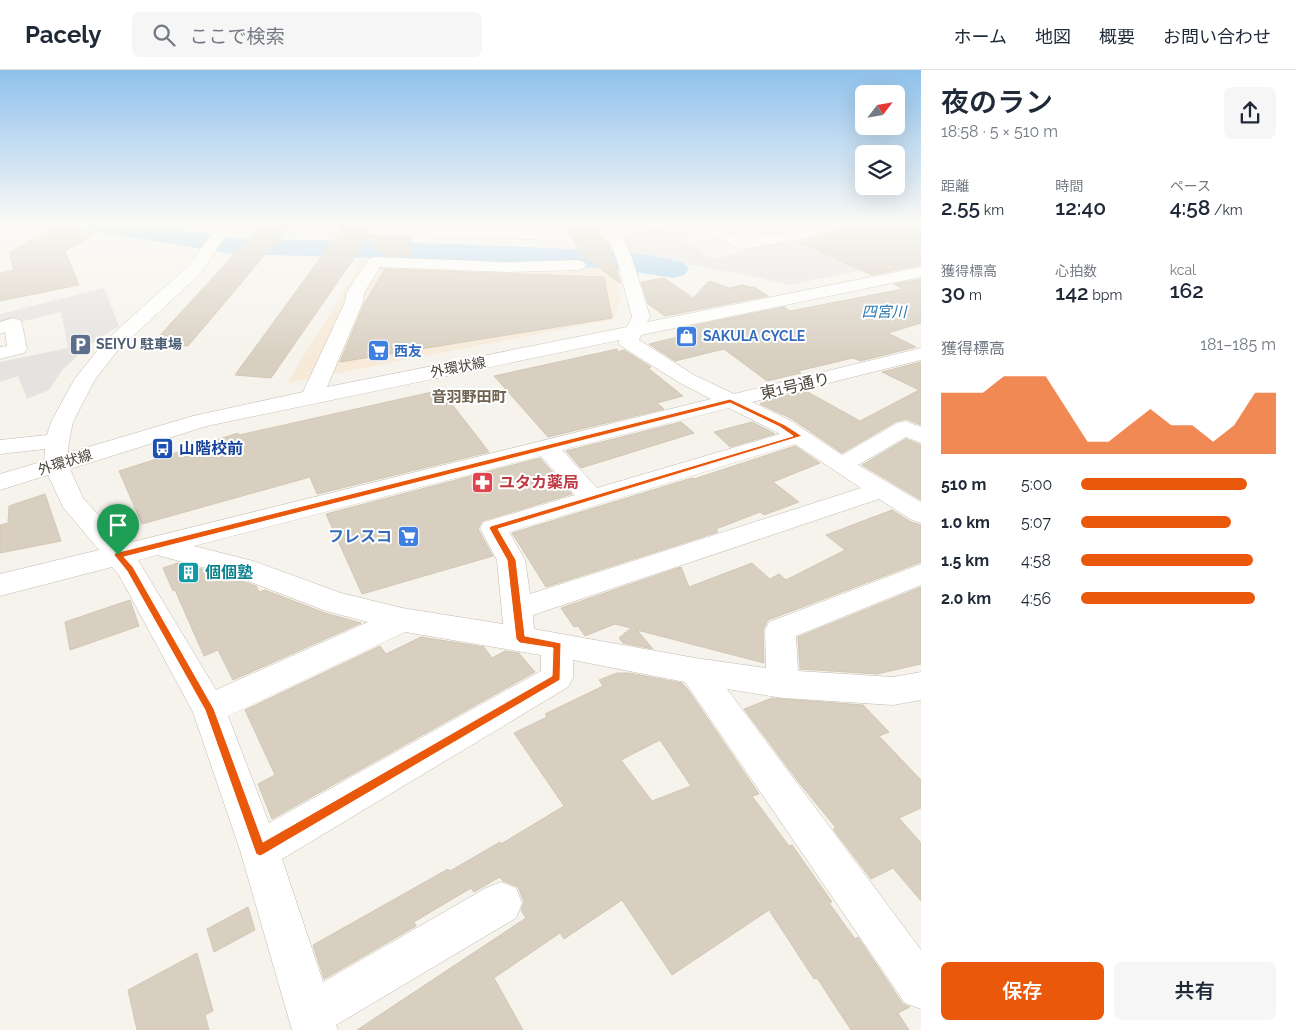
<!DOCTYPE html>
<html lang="ja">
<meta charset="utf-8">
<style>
:root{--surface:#fff;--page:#f6f6f7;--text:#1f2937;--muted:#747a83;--line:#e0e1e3;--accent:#ea580c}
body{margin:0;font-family:Raleway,"Noto Sans JP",sans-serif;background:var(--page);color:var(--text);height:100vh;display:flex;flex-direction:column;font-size:19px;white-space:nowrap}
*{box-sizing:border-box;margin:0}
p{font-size:16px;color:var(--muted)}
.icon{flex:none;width:28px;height:28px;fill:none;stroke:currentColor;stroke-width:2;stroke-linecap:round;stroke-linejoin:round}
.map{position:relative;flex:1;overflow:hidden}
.sheet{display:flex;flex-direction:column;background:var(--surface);width:375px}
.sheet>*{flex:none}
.needle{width:32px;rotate:59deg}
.fabs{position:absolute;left:855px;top:15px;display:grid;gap:10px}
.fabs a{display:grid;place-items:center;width:50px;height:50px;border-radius:8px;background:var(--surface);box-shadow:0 5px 20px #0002;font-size:25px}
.pin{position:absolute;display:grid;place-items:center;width:42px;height:42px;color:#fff;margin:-51px -21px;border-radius:50% 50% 50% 0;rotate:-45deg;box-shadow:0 0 5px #0007}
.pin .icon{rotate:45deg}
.round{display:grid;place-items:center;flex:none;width:52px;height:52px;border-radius:8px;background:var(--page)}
.summary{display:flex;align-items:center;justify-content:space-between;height:85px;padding:0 20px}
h1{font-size:28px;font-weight:600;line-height:38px}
.stats{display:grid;grid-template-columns:repeat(3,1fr);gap:8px;height:85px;padding:5px 20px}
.stats div{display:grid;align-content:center}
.stats b{font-size:21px;font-weight:600}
.stats small{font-size:14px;font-weight:400}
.stats p{font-size:14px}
.chart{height:140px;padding:10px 20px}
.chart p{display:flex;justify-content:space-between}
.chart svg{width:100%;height:90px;margin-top:5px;fill:var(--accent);opacity:.7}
.action{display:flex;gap:10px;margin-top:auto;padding:10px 20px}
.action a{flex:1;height:58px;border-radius:8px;background:var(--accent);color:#fff;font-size:20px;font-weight:600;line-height:58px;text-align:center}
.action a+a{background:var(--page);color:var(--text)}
ul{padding:0 20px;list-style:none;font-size:16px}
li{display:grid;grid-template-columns:80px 60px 1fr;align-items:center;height:38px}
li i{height:12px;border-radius:6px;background:var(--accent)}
header{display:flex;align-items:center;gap:30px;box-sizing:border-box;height:70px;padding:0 25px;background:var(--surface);border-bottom:1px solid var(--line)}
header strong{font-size:24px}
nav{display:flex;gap:28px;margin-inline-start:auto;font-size:18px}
.search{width:350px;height:45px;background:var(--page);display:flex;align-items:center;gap:12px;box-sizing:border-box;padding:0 18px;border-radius:8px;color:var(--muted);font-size:19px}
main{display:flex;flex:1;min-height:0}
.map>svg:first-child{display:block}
.commercial{fill:#f7ead8}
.parking{fill:#e5e3e0}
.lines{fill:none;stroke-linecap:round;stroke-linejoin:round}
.river{fill:#a9d4f2;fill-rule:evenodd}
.building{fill:#d8cfc1;stroke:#d3c7b4;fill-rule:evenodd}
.minor-casing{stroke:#c2bbae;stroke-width:1}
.minor{fill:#fff;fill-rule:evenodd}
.route{fill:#ea580c;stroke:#fff;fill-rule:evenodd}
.labels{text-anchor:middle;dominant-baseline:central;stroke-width:4;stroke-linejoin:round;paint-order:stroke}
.far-shop-label{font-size:14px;font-weight:bold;fill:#366cbe;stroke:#fff;text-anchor:start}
.far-service-label{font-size:14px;font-weight:bold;fill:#4e5e75;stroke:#fff;text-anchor:start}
.far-street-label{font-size:14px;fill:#4b4439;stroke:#fff}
.far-water-label{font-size:15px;font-style:italic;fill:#2e7ab2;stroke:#fff}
.far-neighbourhood-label{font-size:15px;font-weight:bold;fill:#6e6250;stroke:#fff}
.street-label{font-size:16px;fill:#4b4439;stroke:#fff}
.transit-label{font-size:16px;font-weight:bold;fill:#164399;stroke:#fff;text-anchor:start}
.health-label{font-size:16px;font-weight:bold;fill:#be3a42;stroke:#fff;text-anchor:start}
.shop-label{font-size:16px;font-weight:bold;fill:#366cbe;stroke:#fff;text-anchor:end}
.culture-label{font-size:16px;font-weight:bold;fill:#0d838f;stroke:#fff;text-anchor:start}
</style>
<header>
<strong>Pacely</strong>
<div class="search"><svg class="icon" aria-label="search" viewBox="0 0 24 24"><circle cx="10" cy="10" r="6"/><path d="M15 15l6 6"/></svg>ここで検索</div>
<nav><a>ホーム</a><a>地図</a><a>概要</a><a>お問い合わせ</a></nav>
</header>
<main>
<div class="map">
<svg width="921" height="960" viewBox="0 0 921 960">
<rect width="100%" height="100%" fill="#f6f3ec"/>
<polygon class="commercial" points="457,186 610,194 618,213 621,229 614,249 287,313 363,190 372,190 374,187"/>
<g class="parking">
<polygon points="668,154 692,154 703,159 675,166 706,182 699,183 713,189 739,183 751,176 794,170 863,200 788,215 752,206 630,184 623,162"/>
<polygon points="104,218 119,256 96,270 63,299 49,320 27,329 18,306 0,312 0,292 68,278 61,242 0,257 0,244"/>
</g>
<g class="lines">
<polygon class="river" points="86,154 145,154 232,168 455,174 614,181 655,186 684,193 689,199 684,205 674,208 614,199 455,190 232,184 99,162 90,160"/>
</g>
<g class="building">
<polygon points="262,154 291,154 188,276 152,274"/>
<polygon points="338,154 364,154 366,163 373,166 410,167 410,186 388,186 366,171 271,308 235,305 343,157"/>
<polygon points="867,154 921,154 921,195 872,205 798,172 821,164"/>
<polygon points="594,155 609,175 621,214 584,187 567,159 573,156"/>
<polygon points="57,157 97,163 65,181 79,215 0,231 0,203 14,200 9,182"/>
<polygon points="385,199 604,207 612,248 340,292 364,234"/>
<polygon points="664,208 693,228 709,211 729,218 743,215 748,217 754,217 768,226 665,246 648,234 641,212"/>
<polygon points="921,209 921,253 888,263 916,277 860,291 853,288 798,301 801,303 767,311 724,279 675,291 649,274 690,264 682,258 784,237 790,241 903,219 894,214"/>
<polygon points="617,279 618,282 624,280 651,297 648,298 683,326 657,333 664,339 548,367 494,306"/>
<polygon points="921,292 921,355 906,349 897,351 842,383 792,349 760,334 767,330 806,321 860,351 919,320 882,302"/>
<polygon points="441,320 489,382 317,424 310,407 142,454 119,401 238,363 239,365"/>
<polygon points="681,352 694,363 581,398 566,381"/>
<polygon points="752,352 775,364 730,377 714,362"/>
<polygon points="906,369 921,375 921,430 862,395"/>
<polygon points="795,376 820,393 773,412 799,432 764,445 760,442 716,459 718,462 546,517 512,463 692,408 694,409"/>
<polygon points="540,388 572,424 482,451 478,459 493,486 362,524 326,444"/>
<polygon points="45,424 61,471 0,483 0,455 8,453 9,436"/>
<polygon points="892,440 911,452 921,455 921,492 768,550 763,560 764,593 637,560 653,579 623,573 619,568 631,558 615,554 585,566 578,556 574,557 561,538 681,497 689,517 752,493 770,509 779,504 786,510 845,480 826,465"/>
<polygon points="178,493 214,502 217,509 226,505 234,508 238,512 242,511 256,516 259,522 265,520 325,543 361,553 233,610 218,580 204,586 175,520 173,521 163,498"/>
<polygon points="921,517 921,594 877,604 800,599 798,567"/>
<polygon points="130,530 139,556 70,580 65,552"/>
<polygon points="421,567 484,577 492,588 505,581 519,583 535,602 272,749 258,714 275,705 245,640 380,576 386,584"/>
<path d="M617,603H629L682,613L689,621L759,724L752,726L789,776L792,775L832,832L829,833L855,869L858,867L903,934L910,937L898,943L909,960H851L817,908L814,909L769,840L672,905L622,830L564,869L560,863L494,908L523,960H357L526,848L521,840L524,832L518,817L503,811L500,807L474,822L471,818L414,852L416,856L324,909L313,875L448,799L450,801L500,772L501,774L564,736L514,663L547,647L545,644L603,616L599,610ZM660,670L691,716L652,731L621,690Z"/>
<polygon points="772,628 863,635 889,662 879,666 921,710 921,738 899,748 921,773 921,831 893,798 871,809 833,759 836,758 797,710 744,639"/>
<polygon points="248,837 255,860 214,882 207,859"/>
<polygon points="197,883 213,941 205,945 209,960 137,960 128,920"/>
</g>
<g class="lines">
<defs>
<g id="minor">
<polygon points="0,154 10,154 8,157 0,159"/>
<path d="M220,154H234L200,204L118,280L94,311L73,352L69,371L68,383L193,346L303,322L345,232L346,223L369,189L375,187L506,192L578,190L584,192L586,195L584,198L578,200L506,202L380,197L364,223L363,232L327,317L627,257L632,247L618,194L604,154H618L619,157L635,154H664L662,157L623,165L634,194L650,247L647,252L921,197V207L641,265L639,270L694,305L734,324L921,278V290L752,332L791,351L842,385L897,353L905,351L921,357V373L906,367L858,395L921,432V453L912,450L879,429L533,545L534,559L695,588L766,598L765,560L769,552L921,494V515L796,566L798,601L893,607L921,602V630L893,635L783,628L727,619L921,880V939L905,933L685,612L573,590V608L568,617L282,789L323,912L486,818L501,812L516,818L522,833L516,848L336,955L338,960H292L240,780L193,642L119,505L112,497L0,526V504L99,480L63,437L48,405L0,420V404L44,391L45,379L0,384V370L47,365L51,352L74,310L104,272L188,196ZM620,270L618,272L621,276L680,313L711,329L124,474L83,428L70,399L207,356ZM729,338L780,364L597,418L562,380ZM795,374L861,418L530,524L525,490L509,462ZM541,386L575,425L484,452L480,458L497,490L503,554L402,538L341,523L253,491L194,476ZM157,485L235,506L326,541L368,552L216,620L138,490ZM405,562L541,585V601L269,753L228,646Z"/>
<polygon points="366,154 544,160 543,154 572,154 570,157 558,159 562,165 559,168 554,170 373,164 368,163"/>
<polygon points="689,154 707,154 742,169 800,160 815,154 834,154 832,157 803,169 740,179 691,157"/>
<polygon points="13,248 20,250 22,254 27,279 24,283 0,289 0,277 7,276 5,262 0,264 0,252"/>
</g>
</defs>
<use href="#minor" class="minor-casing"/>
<use href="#minor" class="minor"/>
</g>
<linearGradient id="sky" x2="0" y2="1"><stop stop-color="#8fc1ec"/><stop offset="0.53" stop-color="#fbfaf6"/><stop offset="1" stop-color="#fbfaf6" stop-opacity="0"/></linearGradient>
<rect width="921" height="288" fill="url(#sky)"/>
<path class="route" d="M730,329L785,355L802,366L498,459L516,490L525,566L561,573L560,610L264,784L260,786L256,784L205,640L127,501L114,485L115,483ZM730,333L780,357L793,366L491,456L489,458L507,490L516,569L520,573L553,578L552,606L263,772L214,639L133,497L124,487Z"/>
<defs>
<symbol id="shop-square" viewBox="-11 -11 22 22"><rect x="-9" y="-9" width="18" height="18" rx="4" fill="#3f7fe0" stroke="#fff"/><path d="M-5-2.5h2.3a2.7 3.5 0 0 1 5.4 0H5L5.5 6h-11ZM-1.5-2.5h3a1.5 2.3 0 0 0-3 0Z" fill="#fff"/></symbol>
<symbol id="parking-square" viewBox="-11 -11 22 22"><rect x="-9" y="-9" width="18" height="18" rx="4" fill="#5c6f8a" stroke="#fff"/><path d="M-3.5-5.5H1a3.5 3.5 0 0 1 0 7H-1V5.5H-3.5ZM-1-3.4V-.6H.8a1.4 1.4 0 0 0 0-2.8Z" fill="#fff"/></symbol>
<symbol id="supermarket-square" viewBox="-11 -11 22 22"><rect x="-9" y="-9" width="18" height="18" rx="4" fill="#3f7fe0" stroke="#fff"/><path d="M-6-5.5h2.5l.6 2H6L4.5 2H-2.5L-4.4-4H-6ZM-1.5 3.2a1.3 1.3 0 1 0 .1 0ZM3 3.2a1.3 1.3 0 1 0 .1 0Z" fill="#fff"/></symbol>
<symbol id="bus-square" viewBox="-11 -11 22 22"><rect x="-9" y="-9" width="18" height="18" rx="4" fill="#1a4fb4" stroke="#fff"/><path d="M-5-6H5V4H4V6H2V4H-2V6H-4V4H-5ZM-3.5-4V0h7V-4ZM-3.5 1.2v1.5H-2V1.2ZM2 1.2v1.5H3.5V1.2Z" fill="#fff"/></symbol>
<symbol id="pharmacy-square" viewBox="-11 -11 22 22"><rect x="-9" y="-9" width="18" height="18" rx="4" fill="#e0444e" stroke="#fff"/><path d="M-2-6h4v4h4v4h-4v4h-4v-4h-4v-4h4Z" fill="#fff"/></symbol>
<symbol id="building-square" viewBox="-11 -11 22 22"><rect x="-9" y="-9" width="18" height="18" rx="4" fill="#0f9aa8" stroke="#fff"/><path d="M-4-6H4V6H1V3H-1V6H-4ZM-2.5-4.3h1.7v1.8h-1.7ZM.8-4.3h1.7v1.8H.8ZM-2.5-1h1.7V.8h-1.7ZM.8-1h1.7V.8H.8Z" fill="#fff"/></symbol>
</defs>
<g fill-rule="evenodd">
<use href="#shop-square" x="674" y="254" width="25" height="25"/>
<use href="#parking-square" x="68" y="262" width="25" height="25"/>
<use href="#supermarket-square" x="366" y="268" width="25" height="25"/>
<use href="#bus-square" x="150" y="366" width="25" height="25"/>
<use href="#pharmacy-square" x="470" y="400" width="25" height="25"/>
<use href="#supermarket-square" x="396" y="454" width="25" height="25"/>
<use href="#building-square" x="176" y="490" width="25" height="25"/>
</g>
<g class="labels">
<g class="far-shop-label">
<text x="703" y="266">SAKULA CYCLE</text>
<text x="394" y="281">西友</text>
</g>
<g class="far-service-label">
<text x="96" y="274">SEIYU 駐車場</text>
</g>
<g class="far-street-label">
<text transform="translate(458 297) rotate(-11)">外環状線</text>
<text transform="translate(65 392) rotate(-17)">外環状線</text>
</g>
<g class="far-water-label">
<text x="884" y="242">四宮川</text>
</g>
<g class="far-neighbourhood-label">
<text x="469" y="327">音羽野田町</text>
</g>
<g class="street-label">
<text transform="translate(795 316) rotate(-13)">東1号通り</text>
</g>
<g class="transit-label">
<text x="179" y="378">山階校前</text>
</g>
<g class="health-label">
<text x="499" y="412">ユタカ薬局</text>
</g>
<g class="shop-label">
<text x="392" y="466">フレスコ</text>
</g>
<g class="culture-label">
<text x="205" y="502">個個塾</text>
</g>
</g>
</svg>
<div class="fabs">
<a><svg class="needle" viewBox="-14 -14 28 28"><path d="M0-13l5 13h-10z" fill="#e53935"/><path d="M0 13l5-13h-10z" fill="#747a83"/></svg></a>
<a><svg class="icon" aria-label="layers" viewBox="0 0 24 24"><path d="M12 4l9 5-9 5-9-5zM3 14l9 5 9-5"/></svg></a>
</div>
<div class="pin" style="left:118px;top:485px;background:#1e9e55"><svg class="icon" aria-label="arrive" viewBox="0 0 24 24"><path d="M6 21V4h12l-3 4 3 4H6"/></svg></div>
</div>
<section class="sheet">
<div class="summary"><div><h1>夜のラン</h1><p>18:58 · 5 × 510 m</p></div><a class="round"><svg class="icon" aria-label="share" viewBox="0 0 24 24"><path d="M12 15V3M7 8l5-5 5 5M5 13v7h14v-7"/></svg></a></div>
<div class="stats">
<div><p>距離</p><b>2.55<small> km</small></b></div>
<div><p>時間</p><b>12:40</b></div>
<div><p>ペース</p><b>4:58<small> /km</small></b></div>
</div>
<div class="stats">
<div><p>獲得標高</p><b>30<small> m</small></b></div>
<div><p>心拍数</p><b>142<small> bpm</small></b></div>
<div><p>kcal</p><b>162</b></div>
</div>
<div class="chart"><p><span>獲得標高</span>181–185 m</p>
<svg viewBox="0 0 160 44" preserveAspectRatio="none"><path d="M0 44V14L10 14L20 14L30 6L40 6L50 6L60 22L70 38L80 38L90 30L100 22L110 30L120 30L130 38L140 30L150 14L160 14V44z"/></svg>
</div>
<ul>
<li><b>510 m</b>5:00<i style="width:85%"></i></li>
<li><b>1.0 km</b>5:07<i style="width:77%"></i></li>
<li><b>1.5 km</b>4:58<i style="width:88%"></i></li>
<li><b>2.0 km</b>4:56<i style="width:89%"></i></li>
</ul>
<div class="action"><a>保存</a><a>共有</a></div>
</section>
</main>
